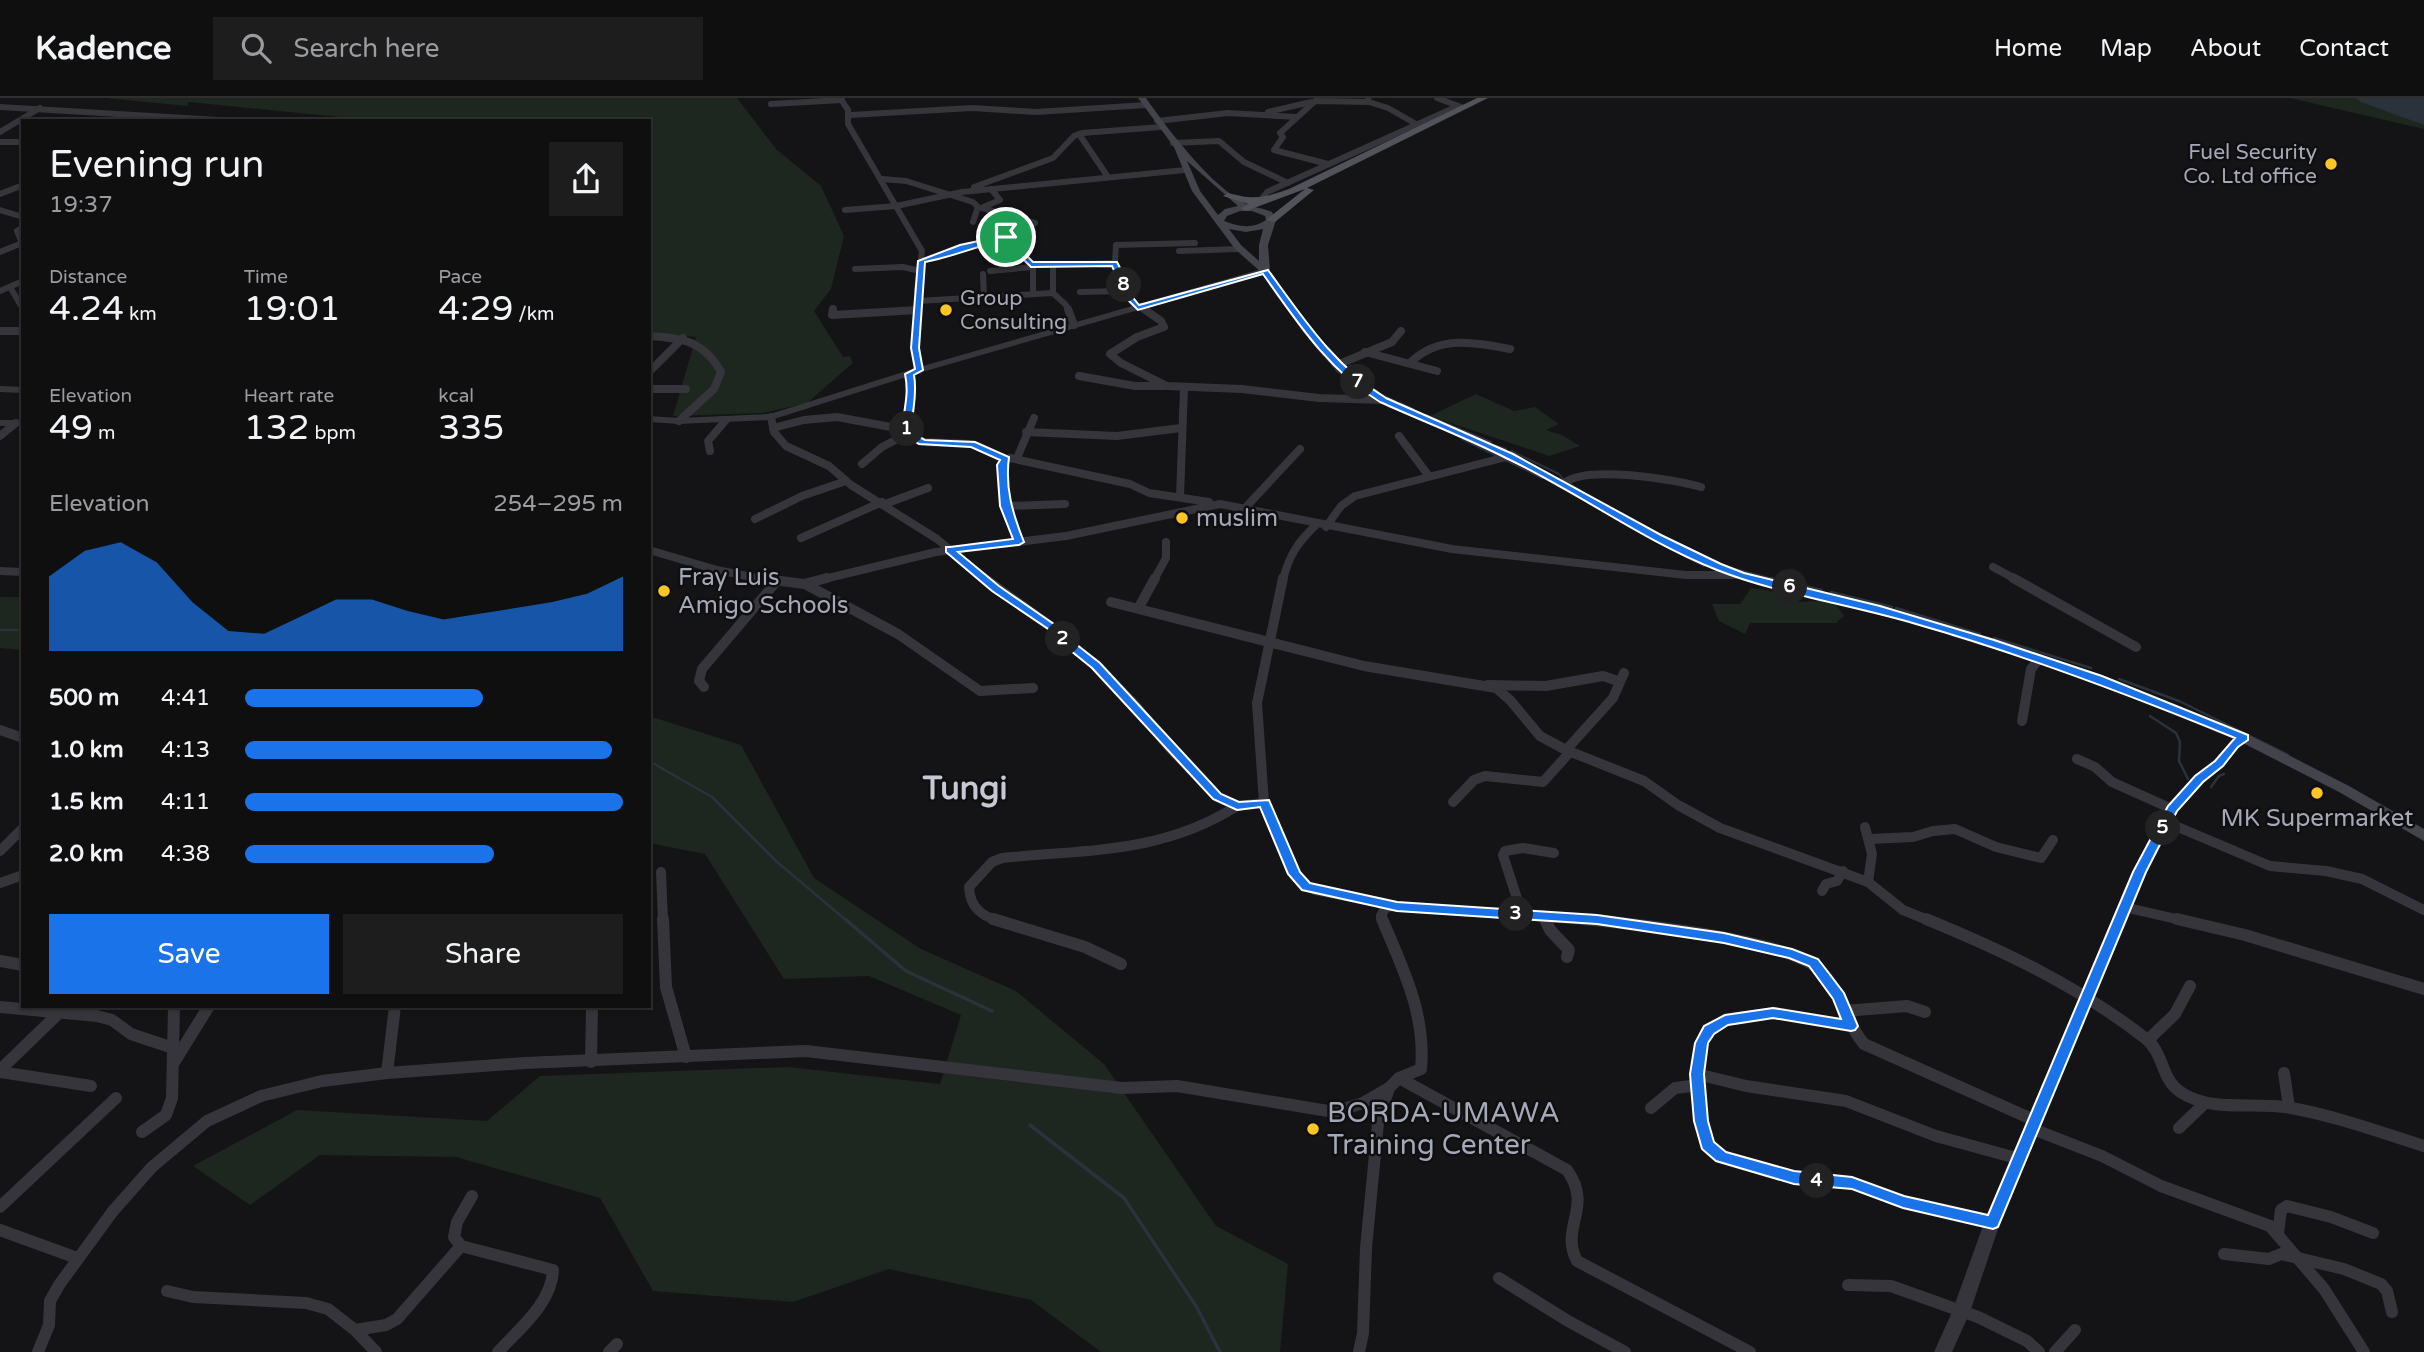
<!DOCTYPE html>
<meta charset="utf-8">
<style>
:root{--surface:#0f0f10;--page:#1d1d1e;--text:#f1f3f6;--muted:#9b9c9f;--line:#2f2f30;--accent:#1a73e8}
body{margin:0;font-family:"Varela Round",sans-serif;background:var(--page);color:var(--text);height:100vh;display:flex;flex-direction:column;font-size:26px;white-space:nowrap}
*{box-sizing:border-box;margin:0}
p{font-size:23px;color:var(--muted)}
.icon{flex:none;width:38px;height:38px;fill:none;stroke:currentColor;stroke-width:2;stroke-linecap:round;stroke-linejoin:round}
.map{position:relative;flex:1;overflow:hidden}
.sheet{position:absolute;left:21px;top:21px;width:630px;height:889px;display:flex;flex-direction:column;background:var(--surface);border-radius:0px;box-shadow:0 2px 5px #0004,0 0 0 2px var(--line)}
.sheet>*{flex:none}
.pin{position:absolute;display:grid;place-items:center;width:60px;height:60px;color:#fff;margin:-30px;border:4px solid #fff;border-radius:50%;box-shadow:0 2px 7px #0007}
.km{position:absolute;width:35px;height:35px;margin:-18px;border-radius:50%;background:#222;color:#fff;font-size:19px;line-height:35px;text-align:center}
.round{display:grid;place-items:center;flex:none;width:74px;height:74px;border-radius:0px;background:var(--page)}
.head{display:flex;align-items:center;justify-content:space-between;height:119px;padding:0 28px}
h1{font-size:38px;font-weight:600;line-height:52px}
.figures{display:grid;grid-template-columns:repeat(3,1fr);gap:10px;height:119px;padding:7px 28px}
.figures div{display:grid;align-content:center}
.figures b{font-size:35px;font-weight:600}
.figures small{font-size:19px;font-weight:400}
.figures p{font-size:19px}
.chart{height:196px;padding:14px 28px}
.chart p{display:flex;justify-content:space-between}
.chart svg{width:100%;height:126px;margin-top:7px;fill:var(--accent);opacity:.7}
.primary-button{display:flex;gap:14px;margin-top:auto;padding:14px 28px}
.primary-button a{flex:1;height:80px;border-radius:0px;background:var(--accent);color:#fff;font-size:28px;font-weight:600;line-height:80px;text-align:center}
.primary-button a+a{background:var(--page);color:var(--text)}
ul{padding:0 28px;list-style:none;font-size:23px}
li{display:grid;grid-template-columns:112px 84px 1fr;align-items:center;height:52px}
li i{height:18px;border-radius:9px;background:var(--accent)}
header{display:flex;align-items:center;gap:42px;box-sizing:border-box;height:98px;padding:0 35px;background:var(--surface);border-bottom:2px solid var(--line)}
header strong{font-size:33px}
nav{display:flex;gap:38px;margin-inline-start:auto;font-size:24px}
.search{width:490px;height:63px;background:var(--page);display:flex;align-items:center;gap:18px;box-sizing:border-box;padding:0 24px;border-radius:0px;color:var(--muted);font-size:26px}
.map>svg:first-child{display:block}
.green{fill:#1e2620}
.water{fill:#2a323b}
.lines{fill:none;stroke-linecap:round;stroke-linejoin:round}
.stream-far2{stroke:#2a323b;stroke-width:2}
.stream-far1{stroke:#2a323b;stroke-width:2.5}
.stream{stroke:#2a323b;stroke-width:3.5}
.minor-far3{stroke:#35353b;stroke-width:6}
.minor-far2{stroke:#35353b;stroke-width:8}
.minor-far1{stroke:#35353b;stroke-width:10}
.minor{stroke:#35353b;stroke-width:12}
.tertiary{fill:#35353b;fill-rule:evenodd}
.secondary{fill:#43444b;fill-rule:evenodd}
.primary{fill:#51525a;fill-rule:evenodd}
.route{fill:#1a73e8;stroke:#fff;stroke-width:2;fill-rule:evenodd}
.poi-dot{fill:#fcc526;stroke:#0f0f11;stroke-width:2.5}
.labels{text-anchor:middle;dominant-baseline:central;stroke-width:5;stroke-linejoin:round;paint-order:stroke}
.far-poi-label{font-size:21px;fill:#a5a9b7;stroke:#0f0f11;text-anchor:end}
.poi-label{font-size:24px;fill:#a5a9b7;stroke:#0f0f11;text-anchor:start}
.near-poi-label{font-size:28px;fill:#a5a9b7;stroke:#0f0f11;text-anchor:start}
.district-label{font-size:32px;font-weight:bold;fill:#c6c9d3;stroke:#0f0f11}
</style>
<header>
<strong>Kadence</strong>
<div class="search"><svg class="icon" aria-label="search" viewBox="0 0 24 24"><circle cx="10" cy="10" r="6"/><path d="M15 15l6 6"/></svg>Search here</div>
<nav><a>Home</a><a>Map</a><a>About</a><a>Contact</a></nav>
</header>
<div class="map">
<svg width="2424" height="1254" viewBox="0 0 2424 1254">
<rect width="100%" height="100%" fill="#141416"/>
<g class="green">
<polygon points="105,0 737,0 776,51 821,88 844,138 831,191 814,213 843,259 850,258 853,265 807,305 763,315 673,318 696,239 649,234 649,23 379,23 189,4 187,8"/>
<polygon points="2290,0 2356,0 2424,27 2424,31"/>
<polygon points="1476,296 1514,313 1535,309 1559,326 1546,332 1562,337 1580,348 1549,358 1430,318"/>
<polygon points="1751,490 1780,494 1799,504 1833,502 1844,518 1836,525 1750,525 1745,536 1719,523 1712,506 1740,506"/>
<polygon points="0,499 23,499 23,552 0,550"/>
<polygon points="649,618 741,647 814,780 921,851 1016,893 1104,966 1216,1128 1288,1166 1280,1254 1101,1254 1031,1202 889,1171 793,1204 653,1193 600,1100 456,1059 320,1057 250,1107 193,1068 297,1012 487,1023 540,978 788,969 940,986 961,917 869,878 784,881 705,756 649,745"/>
</g>
<polygon class="water" points="2356,0 2424,0 2424,27 2361,4"/>
<g class="lines">
<g class="stream-far2">
<polyline points="1336,272 1368,298"/>
<polyline points="1382,297 1395,303"/>
<polyline points="1400,305 1413,311"/>
<polyline points="1426,317 1491,344"/>
<polyline points="1462,341 1497,358"/>
<polyline points="1497,348 1506,351"/>
<polyline points="1511,353 1559,376 1563,381"/>
<polyline points="1505,362 1542,380"/>
<polyline points="1570,386 1580,392"/>
<polyline points="1677,454 1704,468"/>
<polyline points="1735,471 1777,482"/>
</g>
<g class="stream-far1">
<polyline points="1771,480 1777,482"/>
<polyline points="1783,483 1822,492"/>
<polyline points="1831,494 1892,509"/>
<polyline points="1896,510 1980,536"/>
<polyline points="0,532 23,532"/>
<polyline points="1952,537 1999,551"/>
<polyline points="1994,540 2091,570"/>
<polyline points="2119,581 2179,603 2288,657"/>
<polyline points="2150,618 2176,635 2180,644 2179,663 2188,681"/>
<polyline points="649,663 712,699 776,763 847,823"/>
<polyline points="2211,689 2219,678 2224,676"/>
</g>
<g class="stream">
<polyline points="845,821 906,873 992,913"/>
<polyline points="1030,1027 1124,1100 1196,1208 1220,1254"/>
</g>
<g class="minor-far3">
<polyline points="840,0 848,12 848,26 922,153 917,192 918,213"/>
<polyline points="1368,0 1369,4 1388,10 1416,26"/>
<polyline points="1437,0 1461,9"/>
<polyline points="771,6 842,2"/>
<polyline points="0,9 235,23"/>
<polyline points="1268,14 1311,4"/>
<polyline points="850,17 972,10 1036,14 1146,7"/>
<polyline points="1157,23 1228,15 1296,19"/>
<polyline points="0,34 40,10"/>
<polyline points="1079,36 1108,79"/>
<polyline points="0,44 23,44"/>
<polyline points="1173,45 1219,43 1244,64 1288,85"/>
<polyline points="1328,66 1274,52 1283,39 1280,35 1315,3 1369,4"/>
<polyline points="882,81 906,83 973,104 978,109 973,124"/>
<polyline points="974,89 1053,60 1074,38 1082,35 1161,29"/>
<polyline points="0,96 23,87"/>
<polyline points="1266,102 1263,99 1267,94 1458,8"/>
<polyline points="981,110 1000,102 991,91"/>
<polyline points="0,112 23,119"/>
<polyline points="845,112 896,108 962,94 1185,72"/>
<polyline points="1006,139 1031,167 1115,165 1124,185 1123,193"/>
<polyline points="1179,153 1239,151"/>
<polyline points="0,154 22,145 17,133 23,129"/>
<polyline points="922,163 1010,137 1035,125 982,110"/>
<polyline points="1115,165 1116,147 1195,145"/>
<polyline points="1053,166 1053,195"/>
<polyline points="1033,167 1033,195"/>
<polyline points="855,171 903,169 920,173"/>
<polyline points="990,173 1033,169"/>
<polyline points="983,176 984,198"/>
<polyline points="10,189 23,211"/>
<polyline points="0,193 23,183"/>
<polyline points="1080,194 1123,193 1137,210"/>
<polyline points="918,203 1053,195 1066,207 1068,213"/>
<polyline points="1140,209 1146,213"/>
<polyline points="833,213 833,210"/>
<polyline points="898,213 918,212"/>
</g>
<g class="minor-far2">
<polyline points="833,211 832,217 918,212"/>
<polyline points="918,211 915,250 919,272"/>
<polyline points="1068,211 1074,227"/>
<polyline points="1144,211 1161,223 1164,229 1137,239 1110,256 1121,265 1167,288 1242,291 1319,300 1383,302"/>
<polyline points="0,233 23,233"/>
<path d="M649,238C681,240 703,242 721,274L714,291L679,323"/>
<polyline points="1365,254 1437,273"/>
<path d="M1411,264C1439,237 1475,244 1510,251"/>
<polyline points="1337,267 1392,244 1401,233"/>
<polyline points="649,274 683,240"/>
<polyline points="910,276 909,338 923,344 972,346 1006,361"/>
<polyline points="1079,278 1135,288 1163,288"/>
<polyline points="649,291 686,291"/>
<polyline points="771,319 774,334 786,348 829,368 851,387 937,441 987,482"/>
<polyline points="773,330 804,322 837,319 907,332"/>
<polyline points="1026,334 1117,338 1181,330"/>
<polyline points="0,338 16,325"/>
<polyline points="1399,338 1428,377"/>
<polyline points="710,353 708,343 726,322"/>
<polyline points="1017,360 1034,320"/>
<polyline points="862,366 882,349 907,336"/>
<path d="M1564,385C1586,367 1674,381 1701,389"/>
<polyline points="1180,399 1184,290"/>
<polyline points="885,406 928,390"/>
<polyline points="1005,408 1065,406"/>
<polyline points="1246,409 1300,351"/>
<polyline points="755,421 802,398 846,383"/>
<polyline points="1326,429 1341,408 1355,398 1510,358"/>
<polyline points="801,440 882,404"/>
<polyline points="1019,444 1005,408 1002,363 1010,360 1130,386 1149,395 1209,404"/>
<polyline points="649,452 717,472 767,482"/>
<polyline points="1993,469 2017,482"/>
<polyline points="0,473 23,474"/>
<polyline points="820,482 936,454 1066,438 1220,406 1452,451 1686,477 1740,477"/>
<polyline points="1154,482 1166,460 1166,444"/>
<path d="M1283,482C1289,457 1298,444 1316,427"/>
</g>
<g class="minor-far1">
<polyline points="758,480 804,486 827,480"/>
<polyline points="984,480 1057,533 1064,542 1096,567 1135,607 1169,649 1217,699 1237,708 1264,705"/>
<polyline points="1283,480 1257,605 1264,705 1300,784 1315,792 1393,807"/>
<polyline points="2013,480 2136,549"/>
<polyline points="805,486 898,536 980,593 1033,590"/>
<polyline points="1111,504 1364,568 1496,590 1510,602 1540,638 1566,652 1644,683 1678,707 1720,730 1868,784 1903,812 1930,823"/>
<polyline points="1139,509 1155,480"/>
<polyline points="1488,587 1546,588 1603,578 1618,583"/>
<polyline points="704,589 699,583 702,571 776,484"/>
<polyline points="2022,623 2031,571 2039,561"/>
<polyline points="0,632 23,640"/>
<polyline points="1566,652 1613,600 1624,575"/>
<polyline points="2077,661 2095,669 2112,684 2172,711"/>
<polyline points="1453,704 1474,682 1485,678 1543,684 1570,654"/>
<polyline points="2166,724 2270,768 2326,773 2362,781 2424,812"/>
<polyline points="1865,729 1872,756 1868,784"/>
<polyline points="1869,741 1913,739 1933,733 1955,731 1996,749 2041,760 2053,742"/>
<polyline points="0,753 23,730"/>
<polyline points="661,774 663,823"/>
<polyline points="0,785 23,777"/>
<polyline points="1822,793 1826,786 1837,783 1843,773"/>
<polyline points="2124,809 2185,823"/>
<polyline points="1522,816 1503,757 1505,753 1523,750 1554,755"/>
<polyline points="1543,817 1546,823"/>
<path d="M999,823C981,818 970,809 969,789L992,764L1002,760C1088,751 1161,756 1237,708"/>
<polyline points="1383,823 1381,818 1385,810 1392,808 1601,823"/>
</g>
<g class="minor">
<polyline points="663,821 666,889 686,959"/>
<polyline points="993,821 1085,849 1121,866"/>
<polyline points="1545,821 1550,832 1569,852 1567,859"/>
<path d="M1583,821C1632,826 1790,841 1821,873C1841,893 1845,924 1864,946L2036,1023"/>
<path d="M1926,821C2004,853 2078,888 2145,940C2165,955 2160,982 2182,995C2214,1015 2256,1003 2291,1010C2336,1018 2380,1034 2424,1048"/>
<polyline points="2177,821 2245,837 2424,891"/>
<polyline points="0,863 23,867"/>
<polyline points="0,909 97,918 112,922 131,936 173,950"/>
<polyline points="1844,913 1907,908 1925,914"/>
<polyline points="1851,928 1774,915 1725,922 1709,932 1702,945 1697,976 1701,1023 1707,1047 1721,1058 1794,1080 1852,1085 1903,1104 1992,1125"/>
<polyline points="2148,942 2175,916 2190,888"/>
<polyline points="591,964 592,908"/>
<polyline points="173,966 209,908"/>
<polyline points="0,972 58,916"/>
<polyline points="0,974 91,988"/>
<polyline points="387,975 395,908"/>
<polyline points="2284,975 2289,1009"/>
<polyline points="1697,976 1746,988 1846,1003 1936,1038 2020,1061"/>
<path d="M1399,980L1567,1072C1594,1110 1559,1129 1577,1163L1750,1254"/>
<polyline points="1651,1010 1675,990 1699,987"/>
<polyline points="2179,1030 2205,1005"/>
<polyline points="2033,1031 2102,1058 2161,1088 2270,1128 2324,1191 2364,1254"/>
<polyline points="142,1034 166,1017 172,1000 174,908"/>
<path d="M472,1098L457,1124L454,1139L461,1148L553,1172C552,1205 519,1231 498,1254"/>
<polyline points="0,1109 116,1000"/>
<polyline points="0,1132 77,1160"/>
<polyline points="2278,1135 2281,1112 2287,1108 2331,1119 2373,1135"/>
<polyline points="2224,1156 2269,1161 2281,1156 2344,1171 2381,1186 2387,1193 2392,1214"/>
<polyline points="1499,1180 1568,1223 1625,1254"/>
<polyline points="1848,1187 1891,1188 1978,1219 2027,1243 2039,1254"/>
<polyline points="167,1193 193,1199 306,1205 328,1211 355,1232 376,1254"/>
<polyline points="355,1232 386,1227 397,1221 461,1148"/>
<polyline points="38,1254 49,1227 50,1203 59,1187 113,1113 152,1069 207,1023 261,998 322,983 387,975 525,965 806,953 1122,990 1177,988 1334,1014 1363,1005 1389,990"/>
<polyline points="609,1254 617,1246"/>
<path d="M1359,1254L1363,1235L1366,1150L1378,1025L1389,990L1399,980L1421,971C1426,916 1403,871 1382,821"/>
<polyline points="2055,1254 2075,1232"/>
</g>
<g class="tertiary">
<polygon points="1265,170 1269,173 1268,175 922,274 771,322 679,326 649,324 649,318 679,320 770,316 916,270"/>
<polygon points="0,288 23,289 23,295 0,294"/>
<rect x="0" y="322" width="23" height="6"/>
<polygon points="2244,636 2248,637 2250,640 2238,650 2223,668 2203,684 2177,713 2146,774 2000,1125 1970,1214 1952,1254 1934,1254 1952,1214 1984,1125 2132,774 2167,708 2195,678 2215,662 2230,644"/>
</g>
<path class="secondary" d="M1138,0H1146C1168,32 1211,88 1246,106C1254,110 1264,110 1272,114L1276,122L1268,147L1270,173L1311,230L1341,265L1387,300L1514,356L1661,436L1721,465L1744,474L1881,508L1996,541L2103,578L2249,637L2349,688L2424,731V743L2339,694L2239,643L2093,584L1986,547L1871,514L1736,480L1713,471L1653,442L1506,360L1379,304L1333,269L1303,234L1262,175L1235,151L1192,93L1174,49ZM1187,63L1238,108L1225,111L1218,117L1200,93ZM1240,113H1252L1265,118L1266,122C1253,131 1239,129 1224,123L1227,118ZM1229,131L1246,134L1263,131L1259,147V163L1241,147Z"/>
<path class="primary" d="M1477,0H1488L1307,90L1314,92L1275,124L1266,122L1305,91L1246,113L1241,110L1248,106L1223,98L1228,95C1254,102 1263,100 1289,91Z"/>
</g>
<path class="route" d="M1006,137L1033,164H1117L1128,185L1127,192L1139,207L1268,172C1303,220 1335,269 1386,300L1513,356L1661,437L1721,466L1744,475L1880,508L1994,542L2102,578L2248,637V642L2238,649L2223,668L2203,684L2177,713L2146,774L1998,1129L1993,1131L1903,1110L1852,1091L1794,1086L1716,1063L1702,1051L1694,1023L1690,976L1695,945L1704,928L1725,917L1773,910L1841,921L1833,901L1809,868L1789,860L1724,845L1597,826L1397,813L1302,792L1288,776L1260,709L1237,712L1213,701L1092,570L1060,544L1054,535L992,493L946,454V449H950L1013,441L1000,408L997,367L1000,362L971,349L919,346L903,336C902,312 910,300 905,276L915,271L911,250L918,163L960,147ZM1004,142L1031,169L1112,168L1120,185L1119,193L1138,212L1263,176C1297,224 1329,273 1380,304C1422,323 1465,339 1506,360C1578,394 1643,443 1717,472C1778,496 1852,507 1916,526C2025,557 2130,597 2235,640L2215,663L2195,678L2168,708L2133,774L1988,1117L1904,1098L1852,1079L1794,1073L1726,1054L1714,1044L1708,1023L1704,976L1708,945L1714,936L1728,927L1773,920L1851,933L1855,932L1858,928L1844,895L1818,861L1792,851L1724,835L1597,817L1397,804L1310,785L1300,774L1269,702L1239,704L1221,696L1100,565L1067,539L1061,531L999,488L958,454L1019,447L1024,444C1012,414 1005,389 1009,359L975,344L925,342L912,335C911,313 918,299 914,277L923,272L919,250L925,164C952,159 977,148 1004,142Z"/>
<g class="poi-dot">
<circle cx="2331" cy="66" r="7"/>
<circle cx="946" cy="212" r="7"/>
<circle cx="1182" cy="420" r="7"/>
<circle cx="664" cy="493" r="7"/>
<circle cx="2317" cy="695" r="7"/>
<circle cx="1313" cy="1031" r="7"/>
</g>
<g class="labels">
<g class="far-poi-label">
<text x="2317" y="54">Fuel Security<tspan x="2317" dy="24">Co. Ltd office</tspan></text>
<text x="960" y="200" text-anchor="start">Group<tspan x="960" dy="24">Consulting</tspan></text>
</g>
<g class="poi-label">
<text x="1196" y="420">muslim</text>
<text x="678" y="479">Fray Luis<tspan x="678" dy="28">Amigo Schools</tspan></text>
<text x="2317" y="720" text-anchor="middle">MK Supermarket</text>
</g>
<g class="near-poi-label">
<text x="1327" y="1015">BORDA-UMAWA<tspan x="1327" dy="32">Training Center</tspan></text>
</g>
<g class="district-label">
<text x="965" y="691">Tungi</text>
</g>
</g>
</svg>
<div class="pin" style="left:1006px;top:139px;background:#1e9e55"><svg class="icon" aria-label="arrive" viewBox="0 0 24 24"><path d="M6 21V4h12l-3 4 3 4H6"/></svg></div>
<b class="km" style="left:907px;top:331px">1</b>
<b class="km" style="left:1063px;top:541px">2</b>
<b class="km" style="left:1516px;top:816px">3</b>
<b class="km" style="left:1817px;top:1083px">4</b>
<b class="km" style="left:2163px;top:730px">5</b>
<b class="km" style="left:1790px;top:489px">6</b>
<b class="km" style="left:1358px;top:284px">7</b>
<b class="km" style="left:1124px;top:187px">8</b>
<section class="sheet">
<div class="head"><div><h1>Evening run</h1><p>19:37</p></div><a class="round"><svg class="icon" aria-label="share" viewBox="0 0 24 24"><path d="M12 15V3M7 8l5-5 5 5M5 13v7h14v-7"/></svg></a></div>
<div class="figures">
<div><p>Distance</p><b>4.24<small> km</small></b></div>
<div><p>Time</p><b>19:01</b></div>
<div><p>Pace</p><b>4:29<small> /km</small></b></div>
</div>
<div class="figures">
<div><p>Elevation</p><b>49<small> m</small></b></div>
<div><p>Heart rate</p><b>132<small> bpm</small></b></div>
<div><p>kcal</p><b>335</b></div>
</div>
<div class="chart"><p><span>Elevation</span>254–295 m</p>
<svg viewBox="0 0 160 44" preserveAspectRatio="none"><path d="M0 44V18L10 9L20 6L30 13L40 27L50 37L60 38L70 32L80 26L90 26L100 30L110 33L120 31L130 29L140 27L150 24L160 18V44z"/></svg>
</div>
<ul>
<li><b>500 m</b>4:41<i style="width:63%"></i></li>
<li><b>1.0 km</b>4:13<i style="width:97%"></i></li>
<li><b>1.5 km</b>4:11<i style="width:100%"></i></li>
<li><b>2.0 km</b>4:38<i style="width:66%"></i></li>
</ul>
<div class="primary-button"><a>Save</a><a>Share</a></div>
</section>
</div>
